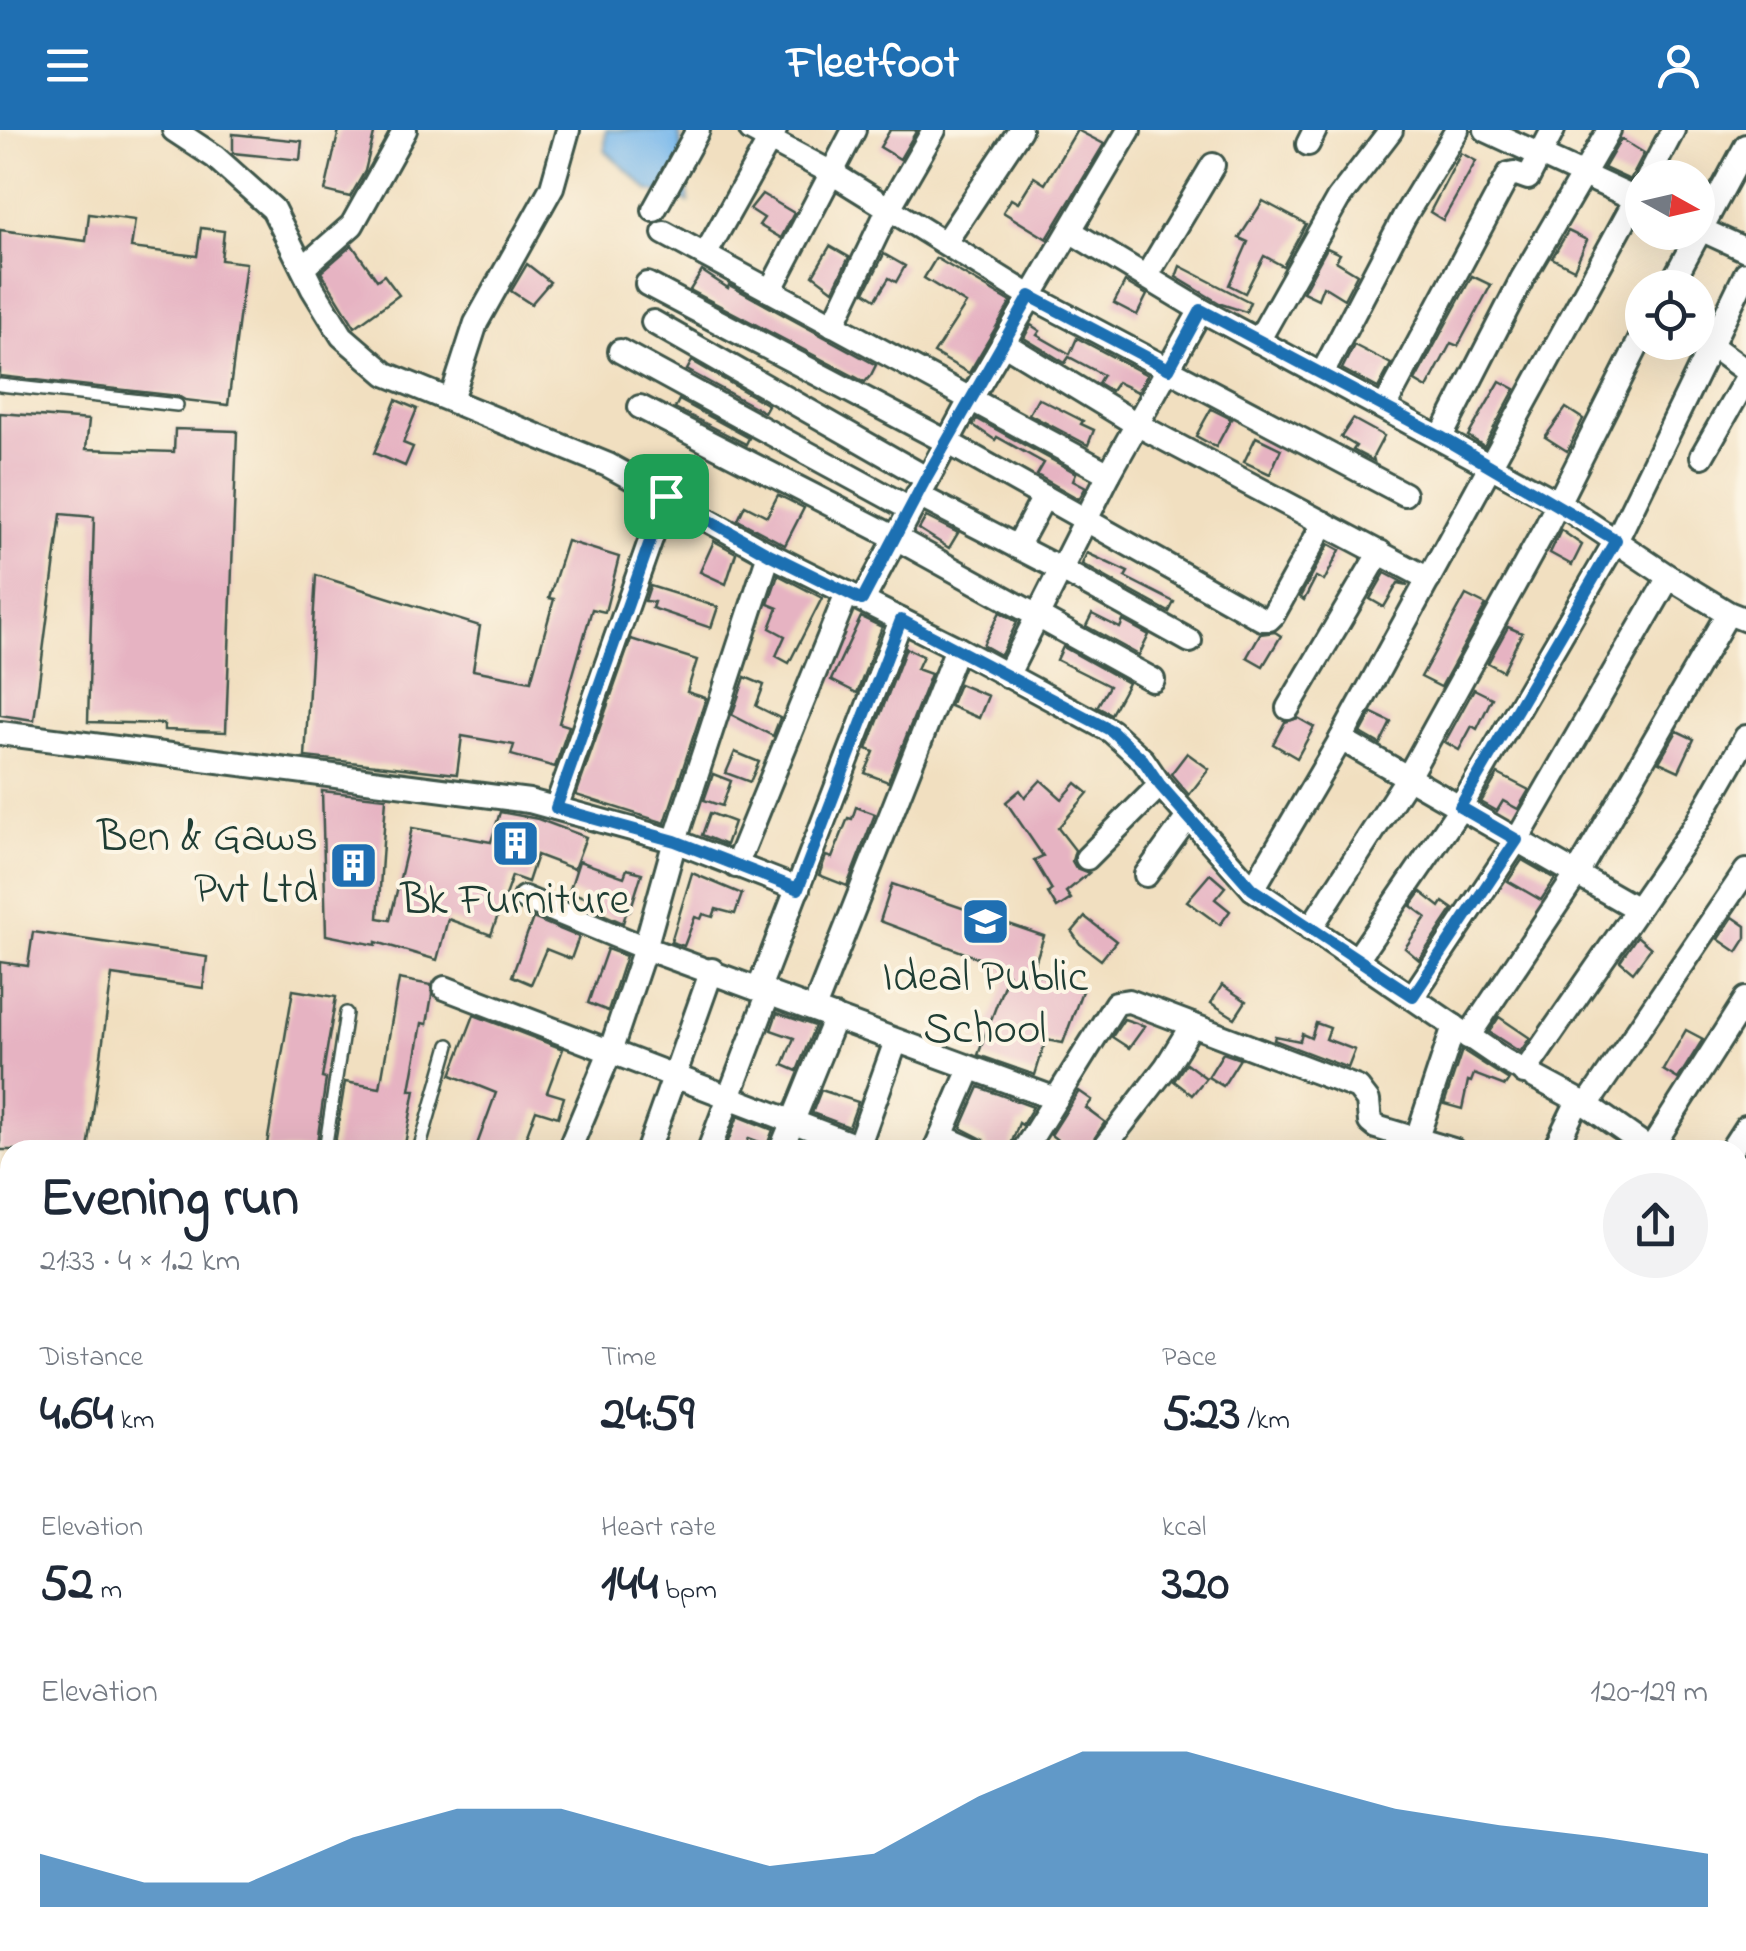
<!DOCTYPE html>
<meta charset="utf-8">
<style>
:root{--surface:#fff;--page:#f2f2f3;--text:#1f2937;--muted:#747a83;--accent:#1f6fb2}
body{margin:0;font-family:"Indie Flower",sans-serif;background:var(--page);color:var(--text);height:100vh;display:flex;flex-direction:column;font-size:38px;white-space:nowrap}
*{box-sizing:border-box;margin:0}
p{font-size:32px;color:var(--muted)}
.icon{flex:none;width:55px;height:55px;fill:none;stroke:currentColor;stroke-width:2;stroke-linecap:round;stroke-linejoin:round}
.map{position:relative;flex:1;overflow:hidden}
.sheet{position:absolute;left:0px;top:1010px;width:1748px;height:812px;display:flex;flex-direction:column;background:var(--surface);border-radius:30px 30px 0 0;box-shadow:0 10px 40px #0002}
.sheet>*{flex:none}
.needle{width:65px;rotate:98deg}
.tools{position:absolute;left:1625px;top:30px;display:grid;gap:20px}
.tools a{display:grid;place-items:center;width:90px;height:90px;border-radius:50%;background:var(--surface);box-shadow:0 10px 40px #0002;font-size:50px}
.pin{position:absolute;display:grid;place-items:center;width:85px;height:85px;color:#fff;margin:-42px;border-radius:20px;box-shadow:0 5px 15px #0006}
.round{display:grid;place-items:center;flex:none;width:105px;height:105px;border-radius:52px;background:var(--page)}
.overview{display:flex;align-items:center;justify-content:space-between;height:170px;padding:0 40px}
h1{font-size:55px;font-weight:800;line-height:75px}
.metrics{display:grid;grid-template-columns:repeat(3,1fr);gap:15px;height:170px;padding:10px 40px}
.metrics div{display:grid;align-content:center}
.metrics b{font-size:50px;font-weight:800}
.metrics small{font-size:28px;font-weight:400}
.metrics p{font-size:28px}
.chart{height:280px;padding:20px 40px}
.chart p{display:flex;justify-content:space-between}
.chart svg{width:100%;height:180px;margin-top:10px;fill:var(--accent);opacity:.7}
header{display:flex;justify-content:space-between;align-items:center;height:130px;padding:0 40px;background:var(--accent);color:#fff;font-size:45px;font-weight:800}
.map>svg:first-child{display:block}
.green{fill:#86dc9f;stroke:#528c6a;stroke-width:2.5}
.water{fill:#77b7eb;stroke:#4b7a90;stroke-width:2.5}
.building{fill:#e6b3c2}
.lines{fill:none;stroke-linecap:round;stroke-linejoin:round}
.service-casing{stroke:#3e5549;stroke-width:16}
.minor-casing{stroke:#3e5549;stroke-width:28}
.service{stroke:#fff;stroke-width:11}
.minor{stroke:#fff;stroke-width:22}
.rail{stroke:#1f3d34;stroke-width:6;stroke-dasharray:15 8;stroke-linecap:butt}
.route-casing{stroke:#fff;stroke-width:20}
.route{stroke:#1f6fb2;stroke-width:12}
.labels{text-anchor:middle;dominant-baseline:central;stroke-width:8;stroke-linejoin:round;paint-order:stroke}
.poi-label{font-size:45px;fill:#1f3d34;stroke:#fcf5e5}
</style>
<header><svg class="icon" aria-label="menu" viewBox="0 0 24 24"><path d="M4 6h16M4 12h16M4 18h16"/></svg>Fleetfoot<svg class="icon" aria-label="person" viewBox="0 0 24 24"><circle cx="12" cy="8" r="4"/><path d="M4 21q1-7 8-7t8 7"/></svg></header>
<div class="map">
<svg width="1746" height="1821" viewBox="0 0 1746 1821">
<rect width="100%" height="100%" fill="#fcf5e5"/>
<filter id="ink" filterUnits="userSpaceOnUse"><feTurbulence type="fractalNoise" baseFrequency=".01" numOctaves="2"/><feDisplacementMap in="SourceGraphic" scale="20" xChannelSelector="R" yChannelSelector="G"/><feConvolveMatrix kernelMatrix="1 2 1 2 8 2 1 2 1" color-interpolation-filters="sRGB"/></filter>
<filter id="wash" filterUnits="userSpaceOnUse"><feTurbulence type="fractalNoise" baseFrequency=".0048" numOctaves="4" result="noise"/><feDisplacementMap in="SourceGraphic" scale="40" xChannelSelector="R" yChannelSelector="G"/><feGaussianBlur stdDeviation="2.25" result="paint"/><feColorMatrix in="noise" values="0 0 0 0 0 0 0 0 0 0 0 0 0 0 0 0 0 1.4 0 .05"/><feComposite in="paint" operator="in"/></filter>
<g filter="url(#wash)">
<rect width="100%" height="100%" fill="#f1dfc0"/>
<polygon class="green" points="1738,1731 1746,1732 1746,1821 1563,1821 1566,1813 1738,1812"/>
<g class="water">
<polygon points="606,0 679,0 689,72 648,60 605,20"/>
<polygon points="266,1813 499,1812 500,1821 263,1821"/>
</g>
<g id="blocks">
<g class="building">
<polygon points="339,0 375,0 365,41 350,67 325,61"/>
<polygon points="890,0 917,0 900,29 880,17"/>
<polygon points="1077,0 1104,14 1047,109 1003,82 1011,69 1018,73 1034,47 1045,54"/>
<polygon points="233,4 302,11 300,30 233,23"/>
<polygon points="1621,9 1644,23 1630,50 1604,38"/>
<polygon points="1461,23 1476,31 1443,90 1430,82"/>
<polygon points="762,64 794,83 781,108 759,95 764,88 750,79"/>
<polygon points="1263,71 1306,94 1283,136 1264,126 1245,163 1229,155 1248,112 1239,108"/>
<polygon points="89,84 135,90 131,118 197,126 201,98 224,101 221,130 246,133 228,275 185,270 178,266 0,246 0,100 86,111"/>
<polygon points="1568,101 1587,110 1574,139 1552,128"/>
<polygon points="352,115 377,150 384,145 399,165 355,197 321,142"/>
<polygon points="830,116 849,127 833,160 813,145"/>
<polygon points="1327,118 1340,124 1336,131 1357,144 1344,169 1323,156 1318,169 1303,162"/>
<polygon points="884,124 905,136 896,152 889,148 876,169 865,162"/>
<polygon points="936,128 1011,172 969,243 934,223 966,174 924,148"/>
<polygon points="527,134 550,152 531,174 511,161"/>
<polygon points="1180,136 1250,172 1246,182 1221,174 1176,147"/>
<polygon points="702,141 728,158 729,155 876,235 871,245 865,252 690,160"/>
<polygon points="1472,146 1491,155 1458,216 1451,213 1427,258 1415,251"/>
<polygon points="1125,152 1147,165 1137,185 1114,173"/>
<polygon points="1031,195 1040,201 1037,205 1070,224 1077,208 1147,245 1138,262 1117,252 1111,261 1098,253 1103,245 1069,227 1065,233 1024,208"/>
<polygon points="1354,215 1391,234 1378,258 1342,239"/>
<polygon points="692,231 768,275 764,282 687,240"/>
<polygon points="1500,251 1515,259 1484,316 1468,306"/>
<polygon points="1038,268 1083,291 1081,294 1094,300 1088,315 1029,284"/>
<polygon points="396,270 417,279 403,313 413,317 405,336 374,323"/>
<polygon points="679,270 749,308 746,314 675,278"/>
<polygon points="1566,278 1583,289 1567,321 1545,307"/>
<polygon points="1211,279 1231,289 1216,317 1196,306"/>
<polygon points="0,283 89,290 86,319 174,322 175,299 237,301 226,602 164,600 164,594 88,592 94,387 61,384 34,590 0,585"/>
<polygon points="977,289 1076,343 1073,350 1086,357 1079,369 1037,345 1044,333 997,307 995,310 973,295"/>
<polygon points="1353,289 1384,306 1373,327 1374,331 1353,320 1356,316 1341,307"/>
<polygon points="1256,307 1281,319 1270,344 1244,332"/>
<polygon points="778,365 804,378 785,415 738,390 745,375 767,386"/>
<polygon points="926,387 958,403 949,418 919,399"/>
<polygon points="1561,400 1582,415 1572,435 1550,423"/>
<polygon points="567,411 619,427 605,482 592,479 559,593 569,596 555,637 511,625 514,615 462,606 457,644 305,627 316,445 480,496 473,540 531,551 554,469 549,468"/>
<polygon points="714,411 736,423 726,454 700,442"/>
<polygon points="1329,414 1340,420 1324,451 1316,447 1304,470 1300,467"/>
<polygon points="1087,423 1128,442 1125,447 1174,472 1169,482 1082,434"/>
<polygon points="1385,443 1408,455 1398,453 1384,477 1370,469"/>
<polygon points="778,445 822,468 789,533 776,526 785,506 770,498 778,478 768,474"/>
<polygon points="650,456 718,477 711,498 652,478 654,472 645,471"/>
<polygon points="1466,465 1486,475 1441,557 1421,547"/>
<polygon points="1000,482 1017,492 1001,525 983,515"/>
<polygon points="1092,484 1120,498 1123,491 1149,505 1139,525 1086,496"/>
<polygon points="861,487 882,497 857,563 831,550"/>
<polygon points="1508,497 1522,503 1503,541 1488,533"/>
<polygon points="1275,502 1281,506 1263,536 1247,527 1260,504"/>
<polygon points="631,509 697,530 687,562 706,568 665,693 576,665"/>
<polygon points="1063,517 1128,553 1111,584 1097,577 1109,556 1057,530"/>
<polygon points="906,518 923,526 917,539 931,544 888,652 865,643 874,622 867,619"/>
<polygon points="745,547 764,555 756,576 780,588 773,606 732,585"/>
<polygon points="959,554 988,566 979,588 950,576"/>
<polygon points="1474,559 1492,568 1477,599 1472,596 1459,620 1445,612"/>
<polygon points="1372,583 1391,592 1380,614 1361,603"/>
<polygon points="1298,588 1314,597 1297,628 1273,614 1285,592"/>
<polygon points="1677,601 1694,609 1679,641 1659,632"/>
<polygon points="735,622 759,632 750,652 726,643"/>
<polygon points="1187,623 1209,639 1189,665 1171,644"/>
<polygon points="713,644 731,651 722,676 704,670"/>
<polygon points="1498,644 1529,660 1518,679 1503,671 1497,681 1481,672"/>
<polygon points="1041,650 1062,669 1076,653 1088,663 1058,698 1075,720 1072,731 1076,738 1089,743 1066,762 1071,769 1057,778 1048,763 1052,760 1034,730 1043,726 1006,672 1020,660 1025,667"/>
<polygon points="322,661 386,668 378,788 390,790 412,698 491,712 500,682 538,689 586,707 574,739 537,725 528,752 512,746 491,805 448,789 437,830 376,812 376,815 326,805"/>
<polygon points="856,677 875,684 847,756 819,745 826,726 832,728 848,688 852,689"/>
<polygon points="710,683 734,692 726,715 702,705"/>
<polygon points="1522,730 1555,749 1541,770 1508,751"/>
<polygon points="579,731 624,747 627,739 642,743 630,781 627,780 623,793 591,779 594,770 569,762"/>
<polygon points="692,743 742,764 735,784 716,779 713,787 703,784 701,789 695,787 684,816 671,812"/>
<polygon points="1210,744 1225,757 1215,769 1230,781 1220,795 1187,771"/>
<polygon points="892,754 1044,806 1032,842 1082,861 1063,913 1046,910 1035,945 978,925 1008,844 1001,841 1002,837 880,791"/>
<polygon points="1421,762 1440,777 1443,772 1453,779 1419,830 1405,818 1426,787 1411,776"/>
<polygon points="1085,787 1116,811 1101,830 1080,814 1072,802"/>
<polygon points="1733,787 1746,796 1746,808 1737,822 1718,809"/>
<polygon points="533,788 579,807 571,829 546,819 531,854 512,846"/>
<polygon points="33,802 207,827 203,858 112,845 88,1020 0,1020 0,832 28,836"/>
<polygon points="1637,806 1651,818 1633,842 1620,831"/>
<polygon points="607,819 626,826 608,881 588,873"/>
<polygon points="399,849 431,855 432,865 427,894 422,893 410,960 415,960 404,1020 334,1020 345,952 380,958"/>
<polygon points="1222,855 1246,871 1235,888 1211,873"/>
<polygon points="293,860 336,867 322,948 326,949 316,1020 266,1020"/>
<polygon points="777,883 815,896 797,941 783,935 794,908 771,900"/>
<polygon points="474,885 563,919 547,962 564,967 558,987 536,980 521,1020 475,1020 496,963 451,945"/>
<polygon points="1499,887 1530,908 1520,922 1489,902"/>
<polygon points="1124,889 1145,896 1129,918 1112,907"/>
<polygon points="1316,893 1330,898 1326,909 1355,920 1348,938 1274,910 1275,906 1300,911 1302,904 1311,908"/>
<polygon points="1686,900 1703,909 1678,949 1663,940"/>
<polygon points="1462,920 1509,950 1505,956 1474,944 1471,952 1468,951 1462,979 1444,974"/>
<polygon points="1223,923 1240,929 1223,956 1208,947"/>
<polygon points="1186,933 1206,948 1192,965 1174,951"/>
<polygon points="979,957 1033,977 1022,995 1019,993 1009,1020 988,1020 984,1010 961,998"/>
<polygon points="821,960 858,972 849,997 812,983"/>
<polygon points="1079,961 1092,970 1086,978 1105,992 1087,1020 1070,1020 1051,1005"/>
<polygon points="738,986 773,1000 767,1015 749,1008 744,1020 727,1014"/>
</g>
</g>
</g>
<g filter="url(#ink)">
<use href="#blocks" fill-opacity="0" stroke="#3e5549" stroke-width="2.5"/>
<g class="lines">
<defs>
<g id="service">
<polyline points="0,255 177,275"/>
<polyline points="325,1020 346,883"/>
<polyline points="419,1020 449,915"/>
<polyline points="0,1648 10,1648"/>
<polyline points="1363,1812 1376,1816 1373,1821"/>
<polyline points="247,1821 248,1812"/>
</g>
<g id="minor">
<polyline points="174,0 215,27 273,79 313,159 342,206 386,244 608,335 769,424 957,518 1111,601 1143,630 1160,655 1253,759 1505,931 1587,975 1651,1020"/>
<polyline points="751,0 830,42 1030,166 1404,364"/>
<polyline points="1486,0 1642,72"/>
<polyline points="1308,14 1315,0"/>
<polyline points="1648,48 1673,0"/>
<polyline points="654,80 698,0"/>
<polyline points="1698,98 1746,120"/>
<polyline points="1070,101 1201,180 1559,373 1669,447 1728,483 1746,490"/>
<polyline points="664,103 1109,344"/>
<polyline points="946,111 1020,0"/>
<polyline points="705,125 775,0"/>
<polyline points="303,138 352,95 405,0"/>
<polyline points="1146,147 1213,35"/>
<polyline points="647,154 947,312 1262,489 1269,489 1273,485 1324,393"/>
<polyline points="1669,158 1746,16"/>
<polyline points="770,161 854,0"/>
<polyline points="653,192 926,348"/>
<polyline points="833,195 889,78 934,0"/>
<polyline points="1258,211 1338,69 1391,0"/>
<polyline points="1003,213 1138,295 1429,449"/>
<polyline points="1712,216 1746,241"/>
<polyline points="620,221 910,379"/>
<polyline points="1322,244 1404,87 1457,0"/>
<polyline points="451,270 476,193 552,57 568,0"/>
<polyline points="1385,276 1509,44 1514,43 1528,48 1553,0"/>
<polyline points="640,277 896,408 1153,550"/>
<polyline points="1441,307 1522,149 1609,0"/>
<polyline points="1702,326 1746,249"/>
<polyline points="917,365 1060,439 1190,511"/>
<polyline points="1017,417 1044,367"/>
<polyline points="863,470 970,270 1129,0"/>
<polyline points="1007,546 1109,344 1201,180"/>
<polyline points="1288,578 1380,422"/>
<polyline points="0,603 529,671 675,711 798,759"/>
<polyline points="1341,609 1637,779"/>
<polyline points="556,678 666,366"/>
<polyline points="1087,728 1160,655"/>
<polyline points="736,736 847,463"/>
<polyline points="1146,745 1188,687"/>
<polyline points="1253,759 1341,609 1642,58"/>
<polyline points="524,768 645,818 1056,969 1116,873 1129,871 1358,958 1368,971 1370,992 1376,997 1453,1020"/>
<polyline points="1310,799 1408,647 1547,395 1642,206"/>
<polyline points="1357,829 1461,677 1617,409 1746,143"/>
<polyline points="445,858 867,1020"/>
<polyline points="759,858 901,490"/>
<polyline points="1413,866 1517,710 1669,447"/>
<polyline points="814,879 957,518"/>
<polyline points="1468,907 1577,744 1728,483"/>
<polyline points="1524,943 1698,691 1746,607"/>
<polyline points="1587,975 1746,741"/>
<polyline points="941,1006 973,1020"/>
<polyline points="569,1020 610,922 645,818 675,711 769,424"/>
<polyline points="648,1020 712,840"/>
<polyline points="709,1020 769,862"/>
<polyline points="781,1020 835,887"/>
<polyline points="857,1020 896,911"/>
<polyline points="935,1020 970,939"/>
<polyline points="1024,1020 1056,969"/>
<polyline points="1102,1020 1166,937 1192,895"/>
<polyline points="1413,1020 1454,896"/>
<polyline points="1554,1020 1578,971"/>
<polyline points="1650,1020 1746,869"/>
<polyline points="1731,1020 1746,997"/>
<polyline points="1738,1080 1746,1085"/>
<polyline points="0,1085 10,1086"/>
<polyline points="1738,1158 1746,1133"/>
<polyline points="1738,1305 1746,1305"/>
<polyline points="0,1440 10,1439"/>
<polyline points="1738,1577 1746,1578"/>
</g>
</defs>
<use href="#service" class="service-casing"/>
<use href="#minor" class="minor-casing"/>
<use href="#service" class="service"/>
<use href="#minor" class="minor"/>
<g class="rail">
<polyline points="0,1528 10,1529"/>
<polyline points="0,1569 10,1570"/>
<polyline points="1738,1607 1746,1608"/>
<polyline points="1738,1649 1746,1649"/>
</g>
</g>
</g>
<g class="lines" filter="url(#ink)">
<defs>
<polygon id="route" points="1030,166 1169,239 1201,180 1441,307 1616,410 1460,677 1517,710 1413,866 1252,759 1160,655 1143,630 1112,601 901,490 798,759 675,711 556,678 666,366 769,424 862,470 926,348"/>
</defs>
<use href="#route" class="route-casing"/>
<use href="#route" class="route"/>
</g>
<defs>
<symbol id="building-square" viewBox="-11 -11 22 22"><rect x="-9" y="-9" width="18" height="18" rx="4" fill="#1f6fb2" stroke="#fcf5e5"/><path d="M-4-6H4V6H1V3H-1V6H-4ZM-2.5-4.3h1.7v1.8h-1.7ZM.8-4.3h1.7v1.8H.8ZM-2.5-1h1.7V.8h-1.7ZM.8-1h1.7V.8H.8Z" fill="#fff"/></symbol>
<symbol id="school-square" viewBox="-11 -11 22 22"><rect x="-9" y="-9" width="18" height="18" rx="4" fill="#1f6fb2" stroke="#fcf5e5"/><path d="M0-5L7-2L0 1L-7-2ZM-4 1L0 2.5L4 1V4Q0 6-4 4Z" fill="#fff"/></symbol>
</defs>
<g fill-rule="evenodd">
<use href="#building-square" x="488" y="686" width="55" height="55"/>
<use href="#building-square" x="326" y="708" width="55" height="55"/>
<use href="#school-square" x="958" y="764" width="55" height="55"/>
</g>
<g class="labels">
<g class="poi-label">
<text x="318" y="709" text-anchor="end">Ben &amp; Gaws<tspan x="318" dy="52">Pvt Ltd</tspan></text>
<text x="515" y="772">Bk Furniture</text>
<text x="985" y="849">Ideal Public<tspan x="985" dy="52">School</tspan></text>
</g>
</g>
</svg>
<div class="tools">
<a><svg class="needle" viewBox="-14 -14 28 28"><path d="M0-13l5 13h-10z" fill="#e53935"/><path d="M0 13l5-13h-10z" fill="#747a83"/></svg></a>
<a><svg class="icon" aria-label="locate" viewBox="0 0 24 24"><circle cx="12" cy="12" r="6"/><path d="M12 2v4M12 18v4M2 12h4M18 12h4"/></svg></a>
</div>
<div class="pin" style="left:666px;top:366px;background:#1e9e55"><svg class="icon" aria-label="arrive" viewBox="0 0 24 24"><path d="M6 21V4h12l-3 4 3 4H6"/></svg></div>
<section class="sheet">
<div class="overview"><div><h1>Evening run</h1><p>21:33 · 4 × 1.2 km</p></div><a class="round"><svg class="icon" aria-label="share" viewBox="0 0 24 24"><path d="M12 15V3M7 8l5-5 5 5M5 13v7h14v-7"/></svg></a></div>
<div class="metrics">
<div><p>Distance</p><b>4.64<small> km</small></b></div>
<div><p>Time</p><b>24:59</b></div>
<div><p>Pace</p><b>5:23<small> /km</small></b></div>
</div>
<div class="metrics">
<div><p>Elevation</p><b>52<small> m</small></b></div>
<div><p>Heart rate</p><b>144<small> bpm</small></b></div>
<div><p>kcal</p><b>320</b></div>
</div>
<div class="chart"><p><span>Elevation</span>120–129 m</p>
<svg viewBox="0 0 160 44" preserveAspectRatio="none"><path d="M0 44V31L10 38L20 38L30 27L40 20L50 20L60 27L70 34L80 31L90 17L100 6L110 6L120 13L130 20L140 24L150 27L160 31V44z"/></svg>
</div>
</section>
</div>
